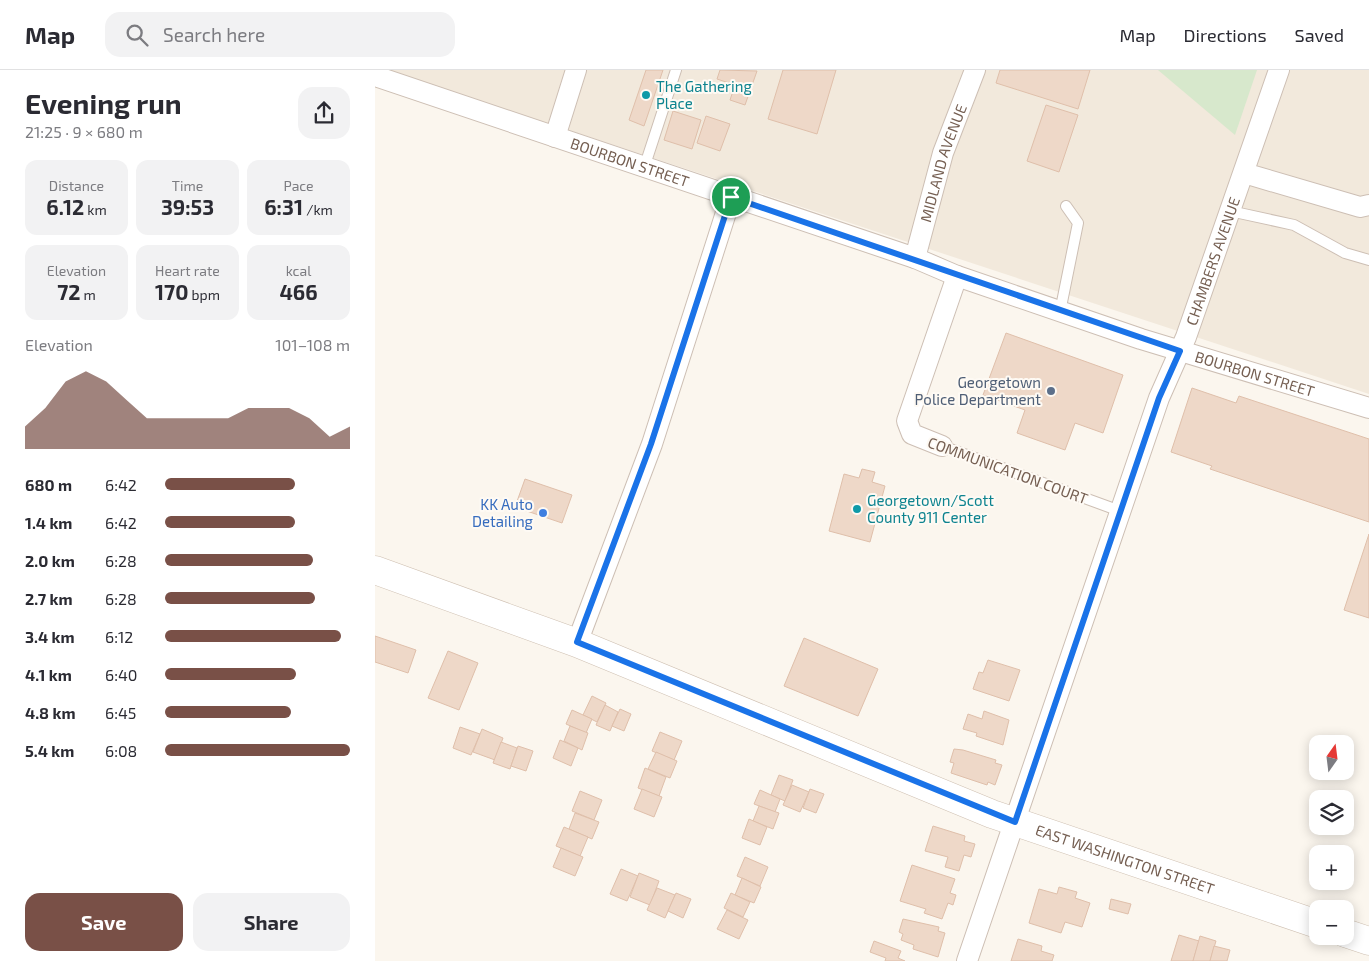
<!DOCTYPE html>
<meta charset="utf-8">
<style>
:root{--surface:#fff;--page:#f2f2f3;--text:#2b2b33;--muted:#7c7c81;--line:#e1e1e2;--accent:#795047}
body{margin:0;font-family:"Exo 2",sans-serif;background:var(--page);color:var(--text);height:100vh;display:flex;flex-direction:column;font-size:19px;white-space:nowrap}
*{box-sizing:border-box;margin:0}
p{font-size:16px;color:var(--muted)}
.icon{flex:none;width:28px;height:28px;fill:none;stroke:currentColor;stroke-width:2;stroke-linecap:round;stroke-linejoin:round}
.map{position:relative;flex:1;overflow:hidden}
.drawer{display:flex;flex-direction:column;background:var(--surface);width:375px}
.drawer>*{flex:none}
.needle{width:32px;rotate:14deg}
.fabs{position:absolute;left:934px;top:665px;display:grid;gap:10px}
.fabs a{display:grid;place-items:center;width:45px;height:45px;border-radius:10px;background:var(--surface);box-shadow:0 2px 12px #0003;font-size:25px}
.pin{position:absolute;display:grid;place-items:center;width:42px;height:42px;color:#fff;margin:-21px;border:2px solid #fff;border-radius:50%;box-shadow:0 1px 5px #0007}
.round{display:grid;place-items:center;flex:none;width:52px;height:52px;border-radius:15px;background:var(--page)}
.head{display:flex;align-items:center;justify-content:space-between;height:85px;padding:0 25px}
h1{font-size:28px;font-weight:700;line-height:38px}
.stats{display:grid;grid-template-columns:repeat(3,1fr);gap:8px;height:85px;padding:5px 25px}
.stats div{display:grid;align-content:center;border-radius:12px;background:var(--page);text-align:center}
.stats b{font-size:21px;font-weight:700}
.stats small{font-size:14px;font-weight:400}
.stats p{font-size:14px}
.chart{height:140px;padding:10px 25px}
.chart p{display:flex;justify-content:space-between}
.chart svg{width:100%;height:90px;margin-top:5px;fill:var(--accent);opacity:.7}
.button{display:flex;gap:10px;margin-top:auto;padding:10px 25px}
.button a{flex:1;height:58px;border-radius:15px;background:var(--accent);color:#fff;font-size:20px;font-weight:700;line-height:58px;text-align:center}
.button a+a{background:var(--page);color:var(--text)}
ul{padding:0 25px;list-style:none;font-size:16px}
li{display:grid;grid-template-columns:80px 60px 1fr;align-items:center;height:38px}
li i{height:12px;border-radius:6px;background:var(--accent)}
header{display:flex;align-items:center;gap:30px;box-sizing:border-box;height:70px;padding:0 25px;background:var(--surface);border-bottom:1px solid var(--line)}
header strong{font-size:24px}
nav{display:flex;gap:28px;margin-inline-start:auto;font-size:18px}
.search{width:350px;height:45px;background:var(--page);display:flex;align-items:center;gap:12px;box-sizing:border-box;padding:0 18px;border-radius:15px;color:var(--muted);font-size:19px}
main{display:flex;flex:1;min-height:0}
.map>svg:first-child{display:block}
.residential{fill:#f2e9dc}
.green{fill:#d7e8cc}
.building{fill:#eed8c8;stroke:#dfbfaa}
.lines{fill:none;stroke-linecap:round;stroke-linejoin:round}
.lane-casing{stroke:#cdbfb4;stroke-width:12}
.street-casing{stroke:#cdbfb4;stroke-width:22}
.secondary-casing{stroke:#cfc0b2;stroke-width:29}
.lane{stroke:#fff;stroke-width:10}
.street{stroke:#fff;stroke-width:20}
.secondary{stroke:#fff;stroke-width:28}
.route-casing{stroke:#fff;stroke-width:10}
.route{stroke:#1a73e8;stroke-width:6}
.culture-dot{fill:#0f9aa8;stroke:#fefaf4;stroke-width:2}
.service-dot{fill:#5c6f8a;stroke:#fefaf4;stroke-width:2}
.shop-dot{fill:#3f7fe0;stroke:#fefaf4;stroke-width:2}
.labels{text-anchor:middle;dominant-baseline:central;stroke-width:4;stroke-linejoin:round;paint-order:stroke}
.culture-label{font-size:15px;fill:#0d838f;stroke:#fefaf4;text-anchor:start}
.street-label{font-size:15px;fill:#755f52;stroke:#fefaf4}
.service-label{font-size:15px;fill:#4e5e75;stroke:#fefaf4;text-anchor:end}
.shop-label{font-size:15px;fill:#366cbe;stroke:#fefaf4;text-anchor:end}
</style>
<header>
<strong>Map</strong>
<div class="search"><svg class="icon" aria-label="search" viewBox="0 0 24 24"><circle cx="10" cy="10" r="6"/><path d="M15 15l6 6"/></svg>Search here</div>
<nav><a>Map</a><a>Directions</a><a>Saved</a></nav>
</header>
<main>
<section class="drawer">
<div class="head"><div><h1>Evening run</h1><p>21:25 · 9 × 680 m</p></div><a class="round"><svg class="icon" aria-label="share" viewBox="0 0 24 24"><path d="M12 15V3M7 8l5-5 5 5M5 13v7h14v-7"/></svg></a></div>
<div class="stats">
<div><p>Distance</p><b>6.12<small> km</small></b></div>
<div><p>Time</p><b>39:53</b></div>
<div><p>Pace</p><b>6:31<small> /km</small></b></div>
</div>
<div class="stats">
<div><p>Elevation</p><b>72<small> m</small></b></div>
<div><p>Heart rate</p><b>170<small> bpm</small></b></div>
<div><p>kcal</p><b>466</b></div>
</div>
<div class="chart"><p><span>Elevation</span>101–108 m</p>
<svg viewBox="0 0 160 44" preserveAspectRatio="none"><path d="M0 44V33L10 24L20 11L30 6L40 11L50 20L60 29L70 29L80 29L90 29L100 29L110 24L120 24L130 24L140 29L150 38L160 33V44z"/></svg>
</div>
<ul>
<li><b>680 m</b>6:42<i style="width:70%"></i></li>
<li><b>1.4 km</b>6:42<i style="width:70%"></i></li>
<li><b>2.0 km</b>6:28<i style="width:80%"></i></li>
<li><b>2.7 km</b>6:28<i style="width:81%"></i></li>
<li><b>3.4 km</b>6:12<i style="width:95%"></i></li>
<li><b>4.1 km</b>6:40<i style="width:71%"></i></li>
<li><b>4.8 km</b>6:45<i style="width:68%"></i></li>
<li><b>5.4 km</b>6:08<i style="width:100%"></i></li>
</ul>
<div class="button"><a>Save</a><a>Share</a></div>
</section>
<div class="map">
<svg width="994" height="891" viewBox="0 0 994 891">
<rect width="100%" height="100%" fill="#fbf6ee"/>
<polygon class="residential" points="11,0 994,0 994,324"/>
<polygon class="green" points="783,0 882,0 860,65"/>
<g class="building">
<polygon points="271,0 288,0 269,56 254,50"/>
<polygon points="345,0 382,1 370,35 355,30 360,15 342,9"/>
<polygon points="408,0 461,0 442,64 393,49"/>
<polygon points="625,0 715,0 703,39 621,13"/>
<polygon points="671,35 703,45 684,102 652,91"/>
<polygon points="298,41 326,50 317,79 289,70"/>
<polygon points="331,46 355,54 345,81 322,73"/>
<polygon points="631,263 748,305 728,363 700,353 690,380 642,363 650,340 608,325"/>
<polygon points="817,318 861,333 864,326 994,369 994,452 835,399 837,396 796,382"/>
<polygon points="487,399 500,402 497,412 510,416 495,472 454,461 469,404 484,408"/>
<polygon points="150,409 197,425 187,453 140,437"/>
<polygon points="994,464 994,548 969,540"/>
<polygon points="0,566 41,580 33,603 0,592"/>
<polygon points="429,568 503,599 483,646 409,616"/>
<polygon points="73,581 103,593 84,640 53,628"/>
<polygon points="613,590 645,600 634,631 598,619 604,602 608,603"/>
<polygon points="217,626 231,633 222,652 208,645"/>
<polygon points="230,635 243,642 235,661 221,655"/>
<polygon points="245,639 256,644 249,661 237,656"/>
<polygon points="197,640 217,649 211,663 191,654"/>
<polygon points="609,641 634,650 628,675 601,666 602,663 588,659 593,644 607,649"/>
<polygon points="195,656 213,663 207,680 189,671"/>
<polygon points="85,657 105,664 96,685 78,678"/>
<polygon points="107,659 128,668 120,690 98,682"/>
<polygon points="285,662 307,671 299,690 277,681"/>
<polygon points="185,670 203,678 196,696 178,688"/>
<polygon points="126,672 142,678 135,699 118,693"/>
<polygon points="143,676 158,681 151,701 136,696"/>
<polygon points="579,679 588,680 621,690 620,693 627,695 620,715 613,712 612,715 576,703 579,693 575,692"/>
<polygon points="281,682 302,691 295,708 273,699"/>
<polygon points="270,698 291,707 284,726 263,718"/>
<polygon points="404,705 418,710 410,731 396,725"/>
<polygon points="417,715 434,722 425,742 408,735"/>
<polygon points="267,719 287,727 279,747 259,739"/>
<polygon points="435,719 449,724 441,743 428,738"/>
<polygon points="385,720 405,729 400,742 379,734"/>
<polygon points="205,721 227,730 219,750 197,741"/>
<polygon points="384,736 404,743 398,759 378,751"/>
<polygon points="200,743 224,752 217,769 194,759"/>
<polygon points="374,749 392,757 385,775 367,768"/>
<polygon points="558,756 590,766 589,771 600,774 596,787 589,785 584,801 570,797 573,787 550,781"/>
<polygon points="189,757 213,767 205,786 181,776"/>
<polygon points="186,778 208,787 200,806 178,797"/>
<polygon points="370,787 393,797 385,816 362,806"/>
<polygon points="537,795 580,809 575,823 581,825 578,835 573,833 567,849 549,843 551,839 525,831"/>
<polygon points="246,799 263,806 252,831 235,824"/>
<polygon points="264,803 284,811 275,835 255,827"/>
<polygon points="367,808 386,817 379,833 360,825"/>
<polygon points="684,817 702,822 700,828 715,833 707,857 690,852 686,863 654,853 664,819 682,824"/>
<polygon points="282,818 300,825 290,848 272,840"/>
<polygon points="301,823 316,829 308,848 293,841"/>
<polygon points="356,823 375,832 368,847 349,838"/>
<polygon points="736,829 756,834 753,844 734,839"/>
<polygon points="352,840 373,850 364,869 342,859"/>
<polygon points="528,849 564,857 563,861 570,863 563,887 538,879 539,875 526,870 528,864 524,862"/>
<polygon points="804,865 824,871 818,891 796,891"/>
<polygon points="825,866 841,871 835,891 818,891"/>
<polygon points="643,869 667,876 666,881 679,885 677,891 636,891"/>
<polygon points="499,871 526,881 523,888 530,891 510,891 511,888 495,882"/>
<polygon points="839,876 855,880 852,891 835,891"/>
</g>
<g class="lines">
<defs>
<g id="lane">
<polyline points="269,98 301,0"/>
<polyline points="855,141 919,155 970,183 994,190"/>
<polyline points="685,242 703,153 691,136"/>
<polyline points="567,376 745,441"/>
</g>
<g id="street">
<path id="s1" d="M0,6L540,188L582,206L766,269L994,338"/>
<polyline points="180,67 201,0"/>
<polyline points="869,103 985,137 994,135"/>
<path id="s2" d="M540,188L568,83L600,0"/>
<polyline points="567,376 537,364 532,351 582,206"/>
<polyline points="202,573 277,374 356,127"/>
<path id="s3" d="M592,891L784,328L811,267L904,0"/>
</g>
<g id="secondary">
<path id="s4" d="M0,500L202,573L617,744L942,854"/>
<polyline points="970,863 994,871"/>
</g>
</defs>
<use href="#lane" class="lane-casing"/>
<use href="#street" class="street-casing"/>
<use href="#secondary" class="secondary-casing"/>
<use href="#lane" class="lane"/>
<use href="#street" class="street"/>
<use href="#secondary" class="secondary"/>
</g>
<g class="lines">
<defs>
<polygon id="route" points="356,127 805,281 784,328 640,752 202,572 276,374"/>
</defs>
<use href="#route" class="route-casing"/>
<use href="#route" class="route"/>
</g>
<g class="culture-dot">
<circle cx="271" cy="25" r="5"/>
<circle cx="482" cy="439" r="5"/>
</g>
<circle class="service-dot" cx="676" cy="321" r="5"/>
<circle class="shop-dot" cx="168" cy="443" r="5"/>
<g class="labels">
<g class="culture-label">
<text x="281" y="16">The Gathering<tspan x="281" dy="17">Place</tspan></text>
<text x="492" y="430">Georgetown/Scott<tspan x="492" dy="17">County 911 Center</tspan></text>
</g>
<g class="street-label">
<text stroke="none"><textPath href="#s1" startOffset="269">BOURBON STREET</textPath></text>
<text stroke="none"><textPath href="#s2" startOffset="99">MIDLAND AVENUE</textPath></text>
<text stroke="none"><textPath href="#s3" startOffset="742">CHAMBERS AVENUE</textPath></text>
<text stroke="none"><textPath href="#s1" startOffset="929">BOURBON STREET</textPath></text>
<text transform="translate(633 400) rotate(20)">COMMUNICATION COURT</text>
<text stroke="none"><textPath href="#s4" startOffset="804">EAST WASHINGTON STREET</textPath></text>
</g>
<g class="service-label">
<text x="666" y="312">Georgetown<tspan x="666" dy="17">Police Department</tspan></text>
</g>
<g class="shop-label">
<text x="158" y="434">KK Auto<tspan x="158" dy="17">Detailing</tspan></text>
</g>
</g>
</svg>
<div class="fabs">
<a><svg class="needle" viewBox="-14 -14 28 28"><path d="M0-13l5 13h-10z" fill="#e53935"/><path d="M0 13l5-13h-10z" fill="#7c7c81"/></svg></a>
<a><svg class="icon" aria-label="layers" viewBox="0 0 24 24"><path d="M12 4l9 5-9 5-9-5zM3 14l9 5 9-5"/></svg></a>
<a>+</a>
<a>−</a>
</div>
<div class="pin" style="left:356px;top:127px;background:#1e9e55"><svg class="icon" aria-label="arrive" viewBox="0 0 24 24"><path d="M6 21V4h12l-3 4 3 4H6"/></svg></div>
</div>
</main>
